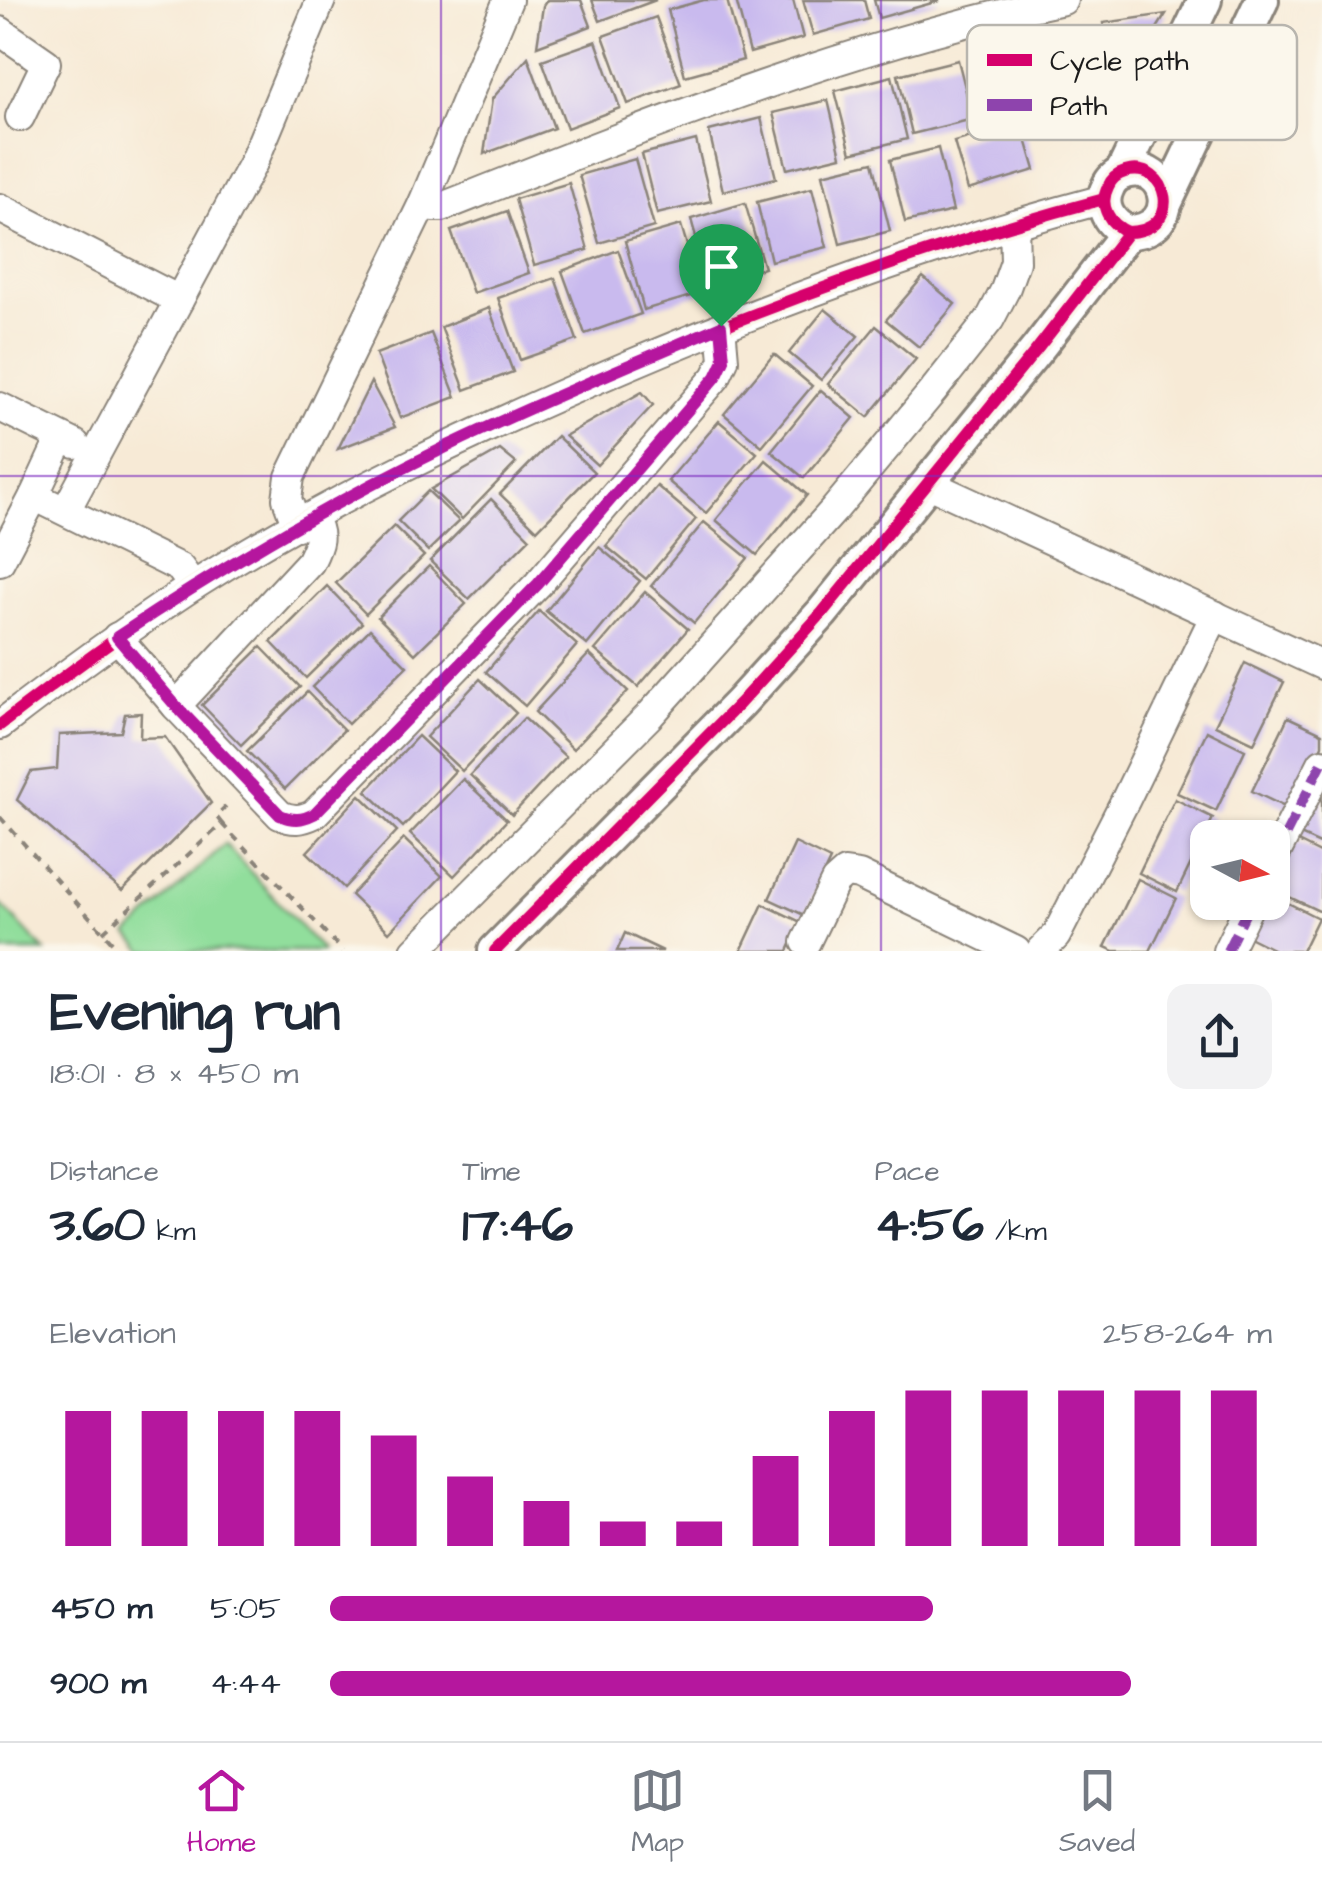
<!DOCTYPE html>
<meta charset="utf-8">
<style>
:root{--surface:#fff;--page:#f2f2f3;--text:#1f2937;--muted:#747a83;--line:#e0e1e3;--accent:#b5179e}
body{margin:0;font-family:"Architects Daughter",sans-serif;background:var(--page);color:var(--text);height:100vh;display:flex;flex-direction:column;font-size:38px;white-space:nowrap}
*{box-sizing:border-box;margin:0}
p{font-size:32px;color:var(--muted)}
.icon{flex:none;width:55px;height:55px;fill:none;stroke:currentColor;stroke-width:2;stroke-linecap:round;stroke-linejoin:round}
.map{position:relative;height:951px;overflow:hidden}
.side{display:flex;flex-direction:column;background:var(--surface);flex:1}
.side>*{flex:none}
.needle{width:65px;rotate:97deg}
.tools{position:absolute;left:1190px;top:820px;display:grid;gap:20px}
.tools a{display:grid;place-items:center;width:100px;height:100px;border-radius:20px;background:var(--surface);box-shadow:0 2px 8px #0004;font-size:50px}
.pin{position:absolute;display:grid;place-items:center;width:85px;height:85px;color:#fff;margin:-102px -42px;border-radius:50% 50% 50% 0;rotate:-45deg;box-shadow:0 0 10px #0007}
.pin .icon{rotate:45deg}
.round{display:grid;place-items:center;flex:none;width:105px;height:105px;border-radius:20px;background:var(--page)}
.head{display:flex;align-items:center;justify-content:space-between;height:170px;padding:0 50px}
h1{font-size:55px;font-weight:800;line-height:75px}
.figures{display:grid;grid-template-columns:repeat(3,1fr);gap:15px;height:170px;padding:10px 50px}
.figures div{display:grid;align-content:center}
.figures b{font-size:50px;font-weight:800}
.figures small{font-size:28px;font-weight:400}
.figures p{font-size:28px}
.chart{height:280px;padding:20px 50px}
.chart p{display:flex;justify-content:space-between}
.chart svg{width:100%;height:180px;margin-top:10px;stroke:var(--accent);stroke-width:6}
ul{padding:0 50px;list-style:none;font-size:32px}
li{display:grid;grid-template-columns:160px 120px 1fr;align-items:center;height:75px}
li i{height:25px;border-radius:12px;background:var(--accent)}
.tab-bar{display:flex;justify-content:space-around;align-items:center;height:140px;border-top:2px solid var(--line);background:var(--surface);font-size:28px;color:var(--muted)}
.tab-bar a{display:grid;justify-items:center;gap:5px}
.tab-bar .on{color:var(--accent)}
.map>svg:first-child{display:block}
.green{fill:#91de9c;stroke:#567d5c;stroke-width:2.5}
.building{fill:#c9baee}
.lines{fill:none;stroke-linecap:round;stroke-linejoin:round}
.minor-casing{stroke:#8a8379;stroke-width:32}
.tertiary-casing{stroke:#8a8379;stroke-width:38}
.path{stroke:#8a8379;stroke-width:4;stroke-dasharray:8 8;stroke-linecap:butt}
.minor{stroke:#fff;stroke-width:28}
.tertiary{stroke:#fff;stroke-width:32}
.quiet{stroke:#8e44ad;stroke-width:10;stroke-dasharray:20 10;stroke-linecap:butt}
.cycleway-casing{stroke:#fbf7ec;stroke-width:19}
.cycleway{stroke:#d6006c;stroke-width:12}
.route-casing{stroke:#fff;stroke-width:20}
.route{stroke:#b5179e;stroke-width:12}
.grid{fill:none;stroke:#7b2cbf;stroke-width:2.5;stroke-opacity:0.55}
.key{fill:#fbf7ec;stroke:#b8b5ae;stroke-width:2.5}
.key-label{font-size:28px;fill:#1c1c1c}
</style>
<div class="map">
<svg width="1322" height="951" viewBox="0 0 1322 951">
<rect width="100%" height="100%" fill="#fbf7ec"/>
<filter id="ink" filterUnits="userSpaceOnUse"><feTurbulence type="fractalNoise" baseFrequency=".01" numOctaves="2"/><feDisplacementMap in="SourceGraphic" scale="20" xChannelSelector="R" yChannelSelector="G"/><feConvolveMatrix kernelMatrix="1 2 1 2 8 2 1 2 1" color-interpolation-filters="sRGB"/></filter>
<filter id="wash" filterUnits="userSpaceOnUse"><feTurbulence type="fractalNoise" baseFrequency=".0048" numOctaves="4" result="noise"/><feDisplacementMap in="SourceGraphic" scale="40" xChannelSelector="R" yChannelSelector="G"/><feGaussianBlur stdDeviation="2.25" result="paint"/><feColorMatrix in="noise" values="0 0 0 0 0 0 0 0 0 0 0 0 0 0 0 0 0 1.4 0 .05"/><feComposite in="paint" operator="in"/></filter>
<g filter="url(#wash)">
<rect width="100%" height="100%" fill="#f7ead6"/>
<g class="green">
<polygon points="225,844 323,951 144,951 128,934"/>
<polygon points="0,903 45,951 0,951"/>
</g>
<g id="blocks">
<g class="building">
<polygon points="547,0 581,0 591,26 537,46 543,6"/>
<polygon points="592,0 656,0 600,21"/>
<polygon points="704,0 727,0 743,60 685,76 668,10"/>
<polygon points="736,0 793,0 803,38 750,53"/>
<polygon points="803,0 864,0 869,19 813,35"/>
<polygon points="874,0 939,0 939,1 879,18"/>
<polygon points="1166,14 1114,97 1103,23"/>
<polygon points="656,17 681,84 628,104 603,36"/>
<polygon points="596,41 620,108 567,128 542,60"/>
<polygon points="528,57 554,128 484,154 492,99"/>
<polygon points="958,60 973,119 912,134 898,75"/>
<polygon points="892,76 907,139 851,153 835,91"/>
<polygon points="828,100 841,156 787,169 773,113"/>
<polygon points="761,118 776,178 723,191 709,131"/>
<polygon points="1021,122 1035,170 968,190 954,142"/>
<polygon points="696,140 711,201 657,214 642,154"/>
<polygon points="938,148 953,211 905,222 890,160"/>
<polygon points="635,159 654,227 599,243 579,175"/>
<polygon points="873,162 890,231 840,244 823,174"/>
<polygon points="569,183 588,250 534,265 515,199"/>
<polygon points="812,188 827,247 771,261 757,202"/>
<polygon points="745,203 764,268 709,284 691,219"/>
<polygon points="507,211 529,273 473,293 451,231"/>
<polygon points="681,225 701,293 644,310 625,241"/>
<polygon points="618,250 641,314 585,334 562,271"/>
<polygon points="923,277 955,304 919,347 886,320"/>
<polygon points="555,278 577,340 520,360 498,298"/>
<polygon points="489,308 513,372 465,390 441,327"/>
<polygon points="825,309 858,336 821,380 789,353"/>
<polygon points="876,326 916,359 868,417 828,384"/>
<polygon points="431,333 456,397 400,418 376,354"/>
<polygon points="774,354 812,386 762,446 724,414"/>
<polygon points="371,382 395,427 338,449"/>
<polygon points="821,390 854,418 804,478 771,451"/>
<polygon points="642,392 653,405 597,465 565,436"/>
<polygon points="719,421 757,453 706,513 668,481"/>
<polygon points="557,436 594,472 537,530 500,494"/>
<polygon points="500,450 516,463 462,519 431,489"/>
<polygon points="766,460 807,495 757,555 716,520"/>
<polygon points="657,486 696,519 646,579 606,546"/>
<polygon points="428,491 459,521 428,551 398,521"/>
<polygon points="491,499 530,538 469,599 430,561"/>
<polygon points="704,522 748,558 694,623 651,586"/>
<polygon points="394,526 424,556 366,614 336,583"/>
<polygon points="599,547 640,581 587,645 546,611"/>
<polygon points="429,566 466,604 415,654 378,617"/>
<polygon points="327,586 362,623 306,678 271,642"/>
<polygon points="645,592 688,629 638,687 595,650"/>
<polygon points="539,611 577,645 525,706 486,672"/>
<polygon points="370,629 407,666 348,724 312,687"/>
<polygon points="261,647 300,687 241,745 202,705"/>
<polygon points="589,654 628,691 573,749 535,712"/>
<polygon points="1245,663 1284,682 1254,743 1215,725"/>
<polygon points="480,679 516,713 462,771 426,737"/>
<polygon points="307,692 344,730 285,789 247,751"/>
<polygon points="141,713 140,738 165,737 211,803 122,891 17,800 31,772 57,769 59,735 121,732 125,714"/>
<polygon points="1288,717 1322,733 1322,745 1291,810 1252,791"/>
<polygon points="524,718 566,757 512,815 470,775"/>
<polygon points="1207,731 1245,750 1216,811 1177,793"/>
<polygon points="418,736 455,771 403,827 366,791"/>
<polygon points="463,779 507,820 454,876 410,834"/>
<polygon points="1322,786 1322,845 1298,834"/>
<polygon points="360,795 397,831 344,888 307,852"/>
<polygon points="1175,799 1213,818 1177,892 1139,873"/>
<polygon points="404,839 442,876 389,932 351,895"/>
<polygon points="1292,839 1322,854 1321,912 1272,889 1272,880"/>
<polygon points="795,843 830,860 804,915 769,899"/>
<polygon points="1138,879 1176,898 1150,951 1114,951 1105,947"/>
<polygon points="1272,895 1318,918 1302,951 1277,951 1243,934 1258,902 1272,902"/>
<polygon points="763,904 801,922 788,951 741,951"/>
<polygon points="625,933 663,951 617,951"/>
</g>
</g>
</g>
<g filter="url(#ink)">
<use href="#blocks" fill-opacity="0" stroke="#8a8379" stroke-width="2.5"/>
<g class="lines">
<defs>
<g id="minor">
<polyline points="0,31 46,63 20,117"/>
<path d="M423,203L433,207H442C645,127 848,45 1063,0"/>
<polyline points="0,208 179,300"/>
<polyline points="0,407 75,444"/>
<polyline points="927,483 1322,665"/>
<polyline points="34,496 180,568 193,586"/>
<polyline points="66,510 254,161 321,0"/>
<polyline points="297,526 287,499 290,477 423,203 508,0"/>
<polyline points="0,561 34,496 61,438"/>
<path d="M117,637L176,706L280,815C293,821 302,820 314,814L538,584L716,377L724,360L721,326"/>
<path d="M176,706L310,562C319,544 323,536 312,517"/>
<path d="M0,725C62,677 125,631 190,588C327,500 477,430 627,366C782,300 941,242 1104,199"/>
<polyline points="1272,861 1322,763"/>
<polyline points="806,942 835,882 845,873 859,875 1016,951"/>
<polyline points="415,951 651,714 834,510 933,391 990,319 1005,290 1015,262 1014,224"/>
<polyline points="1041,951 1056,936 1126,799 1215,615"/>
<polyline points="1227,951 1251,902"/>
</g>
<g id="tertiary">
<polyline points="1122,173 1205,0"/>
<polyline points="1166,202 1262,0"/>
<path d="M495,951L740,703L822,613L1038,348L1128,232C1185,231 1169,159 1125,172C1118,174 1111,179 1108,187C1098,206 1110,225 1128,232"/>
</g>
</defs>
<use href="#minor" class="minor-casing"/>
<use href="#tertiary" class="tertiary-casing"/>
<g class="path">
<polyline points="0,817 120,951"/>
<polyline points="222,824 216,816 230,802"/>
<polyline points="103,932 222,824 343,951"/>
</g>
<use href="#minor" class="minor"/>
<use href="#tertiary" class="tertiary"/>
<g class="quiet">
<polyline points="1272,861 1322,763"/>
<polyline points="1227,951 1251,902"/>
</g>
<defs>
<g id="cycleway">
<path d="M0,725C62,677 125,631 190,588C327,500 477,430 627,366C782,300 941,242 1104,199"/>
<path d="M495,951L740,703L822,613L1038,348L1128,232C1185,231 1169,159 1125,172C1118,174 1111,179 1108,187C1098,206 1110,225 1128,232"/>
</g>
</defs>
<use href="#cycleway" class="cycleway-casing"/>
<use href="#cycleway" class="cycleway"/>
</g>
</g>
<g class="lines" filter="url(#ink)">
<defs>
<path id="route" d="M721,326L724,360L716,377L538,584L314,814C302,820 293,821 280,815L176,706L117,637C223,566 333,502 448,446C537,403 630,365 721,326Z"/>
</defs>
<use href="#route" class="route-casing"/>
<use href="#route" class="route"/>
</g>
<path class="grid" d="M441,0V951M881,0V951M0,476H1322"/>
<rect x="967" y="25" width="330" height="115" rx="15" class="key"/>
<rect x="987" y="54" width="45" height="12" fill="#d6006c"/>
<rect x="987" y="99" width="45" height="12" fill="#8e44ad"/>
<g class="key-label">
<text x="1050" y="70">Cycle path</text>
<text x="1050" y="115">Path</text>
</g>
</svg>
<div class="tools">
<a><svg class="needle" viewBox="-14 -14 28 28"><path d="M0-13l5 13h-10z" fill="#e53935"/><path d="M0 13l5-13h-10z" fill="#747a83"/></svg></a>
</div>
<div class="pin" style="left:721px;top:326px;background:#1e9e55"><svg class="icon" aria-label="arrive" viewBox="0 0 24 24"><path d="M6 21V4h12l-3 4 3 4H6"/></svg></div>
</div>
<section class="side">
<div class="head"><div><h1>Evening run</h1><p>18:01 · 8 × 450 m</p></div><a class="round"><svg class="icon" aria-label="share" viewBox="0 0 24 24"><path d="M12 15V3M7 8l5-5 5 5M5 13v7h14v-7"/></svg></a></div>
<div class="figures">
<div><p>Distance</p><b>3.60<small> km</small></b></div>
<div><p>Time</p><b>17:46</b></div>
<div><p>Pace</p><b>4:56<small> /km</small></b></div>
</div>
<div class="chart"><p><span>Elevation</span>258–264 m</p>
<svg viewBox="0 0 160 44" preserveAspectRatio="none"><path d="M5 44V11M15 44V11M25 44V11M35 44V11M45 44V17M55 44V27M65 44V33M75 44V38M85 44V38M95 44V22M105 44V11M115 44V6M125 44V6M135 44V6M145 44V6M155 44V6"/></svg>
</div>
<ul>
<li><b>450 m</b>5:05<i style="width:64%"></i></li>
<li><b>900 m</b>4:44<i style="width:85%"></i></li>
</ul>
</section>
<nav class="tab-bar">
<a class="on"><svg class="icon" aria-label="home" viewBox="0 0 24 24"><path d="M3 11l9-7 9 7M6 9v11h12V9"/></svg>Home</a>
<a><svg class="icon" aria-label="map" viewBox="0 0 24 24"><path d="M3 6l6-2 6 2 6-2v14l-6 2-6-2-6 2zM9 4v14M15 6v14"/></svg>Map</a>
<a><svg class="icon" aria-label="saved" viewBox="0 0 24 24"><path d="M7 4h10v16l-5-4-5 4z"/></svg>Saved</a>
</nav>
